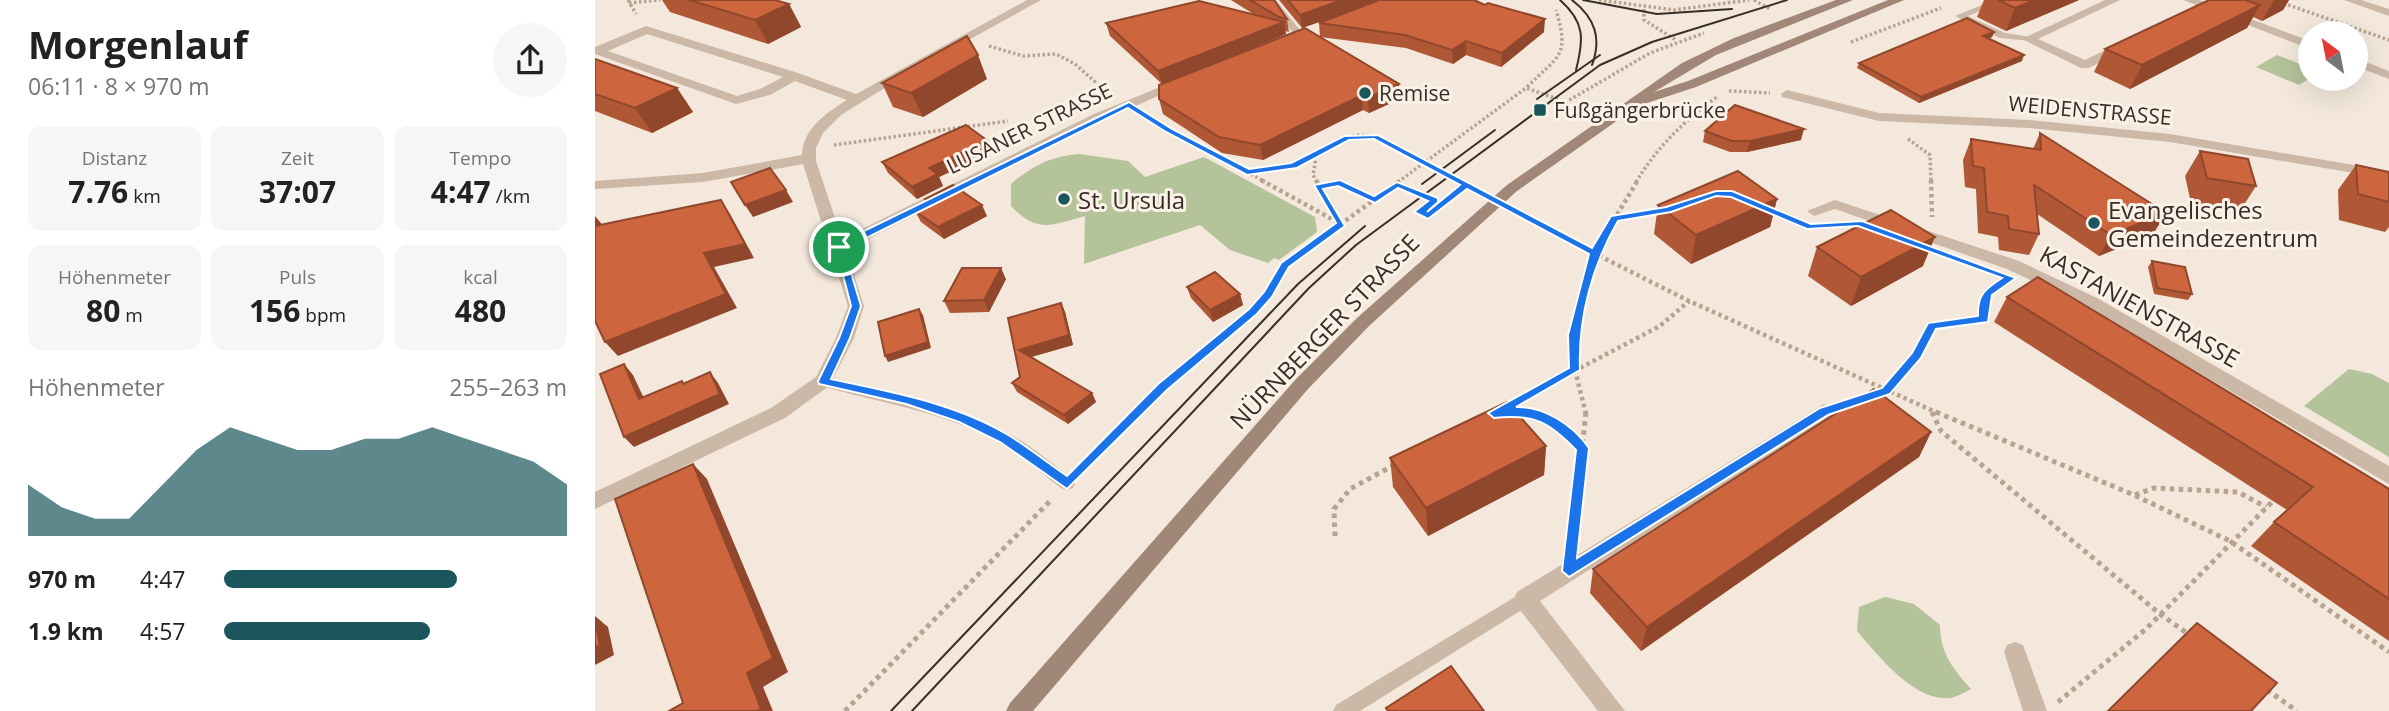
<!DOCTYPE html>
<html lang="de">
<meta charset="utf-8">
<style>
:root{--surface:#fff;--page:#f6f6f6;--text:#222;--muted:#767676;--accent:#1a565c}
body{margin:0;font-family:"Open Sans",sans-serif;background:var(--page);color:var(--text);height:100vh;display:flex;flex-direction:column;font-size:26px;white-space:nowrap}
*{box-sizing:border-box;margin:0}
p{font-size:23px;color:var(--muted)}
.icon{flex:none;width:38px;height:38px;fill:none;stroke:currentColor;stroke-width:2;stroke-linecap:round;stroke-linejoin:round}
.map{position:relative;flex:1;overflow:hidden}
.drawer{display:flex;flex-direction:column;background:var(--surface);width:595px}
.drawer>*{flex:none}
.needle{width:46px;rotate:328deg}
.controls{position:absolute;left:1703px;top:21px;display:grid;gap:14px}
.controls a{display:grid;place-items:center;width:70px;height:70px;border-radius:50%;background:var(--surface);box-shadow:0 7px 28px #0002;font-size:35px}
.pin{position:absolute;display:grid;place-items:center;width:60px;height:60px;color:#fff;margin:-30px;border:4px solid #fff;border-radius:50%;box-shadow:0 2px 7px #0007}
.round{display:grid;place-items:center;flex:none;width:74px;height:74px;border-radius:37px;background:var(--page)}
.headline{display:flex;align-items:center;justify-content:space-between;height:119px;padding:0 28px}
h1{font-size:38px;font-weight:700;line-height:52px}
.figures{display:grid;grid-template-columns:repeat(3,1fr);gap:10px;height:119px;padding:7px 28px}
.figures div{display:grid;align-content:center;border-radius:14px;background:var(--page);text-align:center}
.figures b{font-size:30px;font-weight:700}
.figures small{font-size:19px;font-weight:400}
.figures p{font-size:19px}
.chart{height:196px;padding:14px 28px}
.chart p{display:flex;justify-content:space-between}
.chart svg{width:100%;height:126px;margin-top:7px;fill:var(--accent);opacity:.7}
ul{padding:0 28px;list-style:none;font-size:23px}
li{display:grid;grid-template-columns:112px 84px 1fr;align-items:center;height:52px}
li i{height:18px;border-radius:9px;background:var(--accent)}
main{display:flex;flex:1;min-height:0}
.map>svg:first-child{display:block}
.green{fill:#b4c39a}
.lines{fill:none;stroke-linecap:round;stroke-linejoin:round}
.path-far2{stroke:#b8a290;stroke-width:3.5;stroke-dasharray:2.5 2.5;stroke-linecap:butt}
.path-far1{stroke:#b8a290;stroke-width:4.5;stroke-dasharray:3.5 3.5;stroke-linecap:butt}
.path{stroke:#b8a290;stroke-width:5;stroke-dasharray:4.5 4.5;stroke-linecap:butt}
.service{fill:#ccb8a6;fill-rule:evenodd}
.minor{fill:#ccb8a6;fill-rule:evenodd}
.tertiary{fill:#ccb8a6;fill-rule:evenodd}
.secondary{fill:#a08777;fill-rule:evenodd}
.tram{stroke:#382d27;stroke-width:2}
.path-bridge-far1{stroke:#b8a290;stroke-width:3.5;stroke-dasharray:2.5 2.5;stroke-linecap:butt}
.path-bridge{stroke:#b8a290;stroke-width:4.5;stroke-dasharray:3.5 3.5;stroke-linecap:butt}
.wall{fill:#b05736}
.shaded-wall{fill:#90472c}
.building{fill:#cd653f;stroke:#90472c;stroke-width:2}
.route{fill:#1a73e8;stroke:#fff;stroke-width:2;fill-rule:evenodd}
.poi-dot{fill:#1a565c;stroke:#fbf2e7;stroke-width:2.5}
.labels{text-anchor:middle;dominant-baseline:central;stroke-width:6;stroke-linejoin:round;paint-order:stroke}
.far-poi-label{font-size:21px;fill:#382d27;stroke:#fbf2e7;text-anchor:start}
.far-street-label{font-size:21px;fill:#382d27;stroke:#fbf2e7}
.poi-label{font-size:24px;fill:#382d27;stroke:#fbf2e7;text-anchor:start}
.street-label{font-size:24px;fill:#382d27;stroke:#fbf2e7}
</style>
<main>
<section class="drawer">
<div class="headline"><div><h1>Morgenlauf</h1><p>06:11 · 8 × 970 m</p></div><a class="round"><svg class="icon" aria-label="share" viewBox="0 0 24 24"><path d="M12 15V3M7 8l5-5 5 5M5 13v7h14v-7"/></svg></a></div>
<div class="figures">
<div><p>Distanz</p><b>7.76<small> km</small></b></div>
<div><p>Zeit</p><b>37:07</b></div>
<div><p>Tempo</p><b>4:47<small> /km</small></b></div>
</div>
<div class="figures">
<div><p>Höhenmeter</p><b>80<small> m</small></b></div>
<div><p>Puls</p><b>156<small> bpm</small></b></div>
<div><p>kcal</p><b>480</b></div>
</div>
<div class="chart"><p><span>Höhenmeter</span>255–263 m</p>
<svg viewBox="0 0 160 44" preserveAspectRatio="none"><path d="M0 44V26L10 34L20 38L30 38L40 26L50 14L60 6L70 10L80 14L90 14L100 10L110 10L120 6L130 10L140 14L150 18L160 26V44z"/></svg>
</div>
<ul>
<li><b>970 m</b>4:47<i style="width:68%"></i></li>
<li><b>1.9 km</b>4:57<i style="width:60%"></i></li>
</ul>
</section>
<div class="map">
<svg width="1794" height="711" viewBox="0 0 1794 711">
<rect width="100%" height="100%" fill="#f3e8db"/>
<g class="green">
<polygon points="1682,55 1715,68 1715,78 1704,85 1661,67"/>
<path d="M484,154L533,161L550,177L609,157L720,217L722,232L684,260L679,258L673,263L635,250L605,225L489,264L490,216C457,225 442,234 416,206V184C437,166 456,156 484,154Z"/>
<polygon points="1754,369 1777,374 1794,383 1794,457 1709,406"/>
<path d="M1290,597L1319,604L1345,625C1345,653 1358,669 1376,689C1370,692 1362,697 1355,698C1319,702 1283,655 1262,631L1264,607Z"/>
</g>
<g class="lines">
<g class="path-far2">
<polyline points="33,0 41,14"/>
<polyline points="1004,0 1079,10 1154,0"/>
<polyline points="1159,0 1175,9"/>
<polyline points="1679,0 1794,40"/>
<polyline points="34,3 65,0"/>
<polyline points="1049,9 1049,20 1081,40"/>
<polyline points="1256,42 1346,8"/>
<polyline points="394,46 428,56 461,54 480,64 514,94"/>
<path d="M932,87C964,55 975,57 961,10"/>
<polyline points="1134,91 1175,93"/>
<polyline points="551,116 670,182"/>
<polyline points="1313,139 1335,155 1336,182"/>
<polyline points="239,145 413,121"/>
<polyline points="654,172 699,166 720,157"/>
<polyline points="722,182 718,175 721,157 739,145"/>
<polyline points="803,182 931,88 971,102 1055,53 1109,33"/>
<path d="M1041,182C1062,147 1089,121 1122,97"/>
</g>
<g class="path-far1">
<polyline points="666,180 746,224"/>
<polyline points="721,180 746,223"/>
<polyline points="1336,180 1337,217"/>
<polyline points="802,185 839,200"/>
<polyline points="722,187 745,183 779,200"/>
<polyline points="840,200 824,212 833,216 872,185"/>
<polyline points="1176,210 1200,221"/>
<polyline points="1019,218 1065,211"/>
<polyline points="979,243 1094,301 1345,414"/>
<polyline points="1280,394 1306,375 1337,326 1389,320 1392,297 1409,282"/>
<polyline points="911,407 1065,326 1094,301"/>
<polyline points="917,412 939,414"/>
<polyline points="542,414 568,387 658,312 673,295 690,265 806,180"/>
<polyline points="991,414 980,370 978,335 999,253 1043,180"/>
</g>
<g class="path">
<polyline points="929,412 956,421 987,448"/>
<polyline points="1337,412 1346,431 1565,614 1596,636"/>
<polyline points="1341,412 1539,495 1635,541 1794,652"/>
<polyline points="486,471 544,412"/>
<polyline points="1540,495 1559,488 1643,492 1671,507"/>
<polyline points="740,536 739,509 755,489 801,464"/>
<polyline points="977,542 991,412"/>
<polyline points="1672,690 1702,711"/>
<polyline points="1463,702 1551,629 1678,501"/>
<polyline points="250,711 457,499"/>
</g>
<g class="service">
<polygon points="672,0 681,0 708,34 708,38 702,38"/>
<polygon points="1399,0 1411,0 1373,16 1410,33 1436,37 1436,41 1405,38 1360,16"/>
<path d="M228,376C290,390 355,402 412,433C436,445 456,463 478,480L480,484L478,488L472,490L466,488C445,472 425,454 401,441C345,410 283,403 223,385L221,381L223,377Z"/>
<polygon points="930,591 936,594 939,599 936,604 765,711 738,711 741,705"/>
</g>
<g class="minor">
<path d="M432,0H446L314,73L246,115L228,133L221,148V161L247,239L499,114L580,81L590,84L509,120L251,250L269,306L259,338L234,386L190,418L0,509V492L176,408L221,377L241,338L253,306L208,164L108,182L0,189V181L108,173L207,155C207,130 232,112 252,100L200,81L175,95L141,104L0,54V47L51,26L203,73L261,94ZM52,34L188,77L165,89L142,96L13,51Z"/>
<polygon points="1510,0 1525,0 1443,39 1490,60 1523,44 1533,47 1494,68 1486,68 1427,39"/>
<polygon points="1588,0 1604,0 1715,41 1715,49"/>
<polygon points="1760,58 1794,71 1794,79 1760,66"/>
<polygon points="1192,90 1284,113 1434,120 1575,134 1794,171 1794,179 1575,142 1434,128 1284,121 1187,97 1186,94"/>
<polygon points="1240,200 1424,261 1502,298 1794,466 1794,484 1490,306 1412,269 1240,209 1219,216 1212,211"/>
<polygon points="1229,404 1236,406 1238,411 1236,416 945,601 1030,711 1003,711 922,606 919,599 922,592"/>
<polygon points="1420,642 1428,645 1452,711 1428,711 1409,652 1412,645"/>
</g>
<polygon class="tertiary" points="1749,0 1766,0 1794,9 1794,16"/>
<polygon class="secondary" points="1241,0 1258,0 1121,55 1059,92 1093,81 1293,0 1309,0 1101,87 1043,106 922,191 774,326 713,389 438,711 411,711 415,703 701,379 762,318 912,185 1087,63 1139,38"/>
<g class="tram">
<path d="M965,0C990,22 989,39 981,70"/>
<path d="M977,0C1000,18 1007,38 997,65"/>
<polyline points="988,0 1062,14 1137,9"/>
<polyline points="942,99 1005,55"/>
<polyline points="827,184 900,130"/>
<polyline points="296,711 703,284 770,226"/>
<polyline points="317,711 714,288 761,245 1005,65 1057,42 1192,0"/>
</g>
<polyline class="path-bridge-far1" points="739,145 761,135 780,136 865,182"/>
<polyline class="path-bridge" points="862,180 979,243"/>
</g>
<g class="wall">
<polygon points="67,0 180,0 194,4 206,27 173,44 75,12"/>
<polygon points="636,0 679,0 692,19 694,32 690,31 691,34 567,84 515,36 511,23 660,15"/>
<polygon points="684,0 879,0 949,32 906,67 871,55 858,64 811,48 725,37 724,23 759,10 707,28"/>
<polygon points="1389,0 1484,0 1411,31 1382,17"/>
<polygon points="1614,0 1694,0 1688,10 1667,21 1658,17 1652,28 1535,89 1499,72 1510,49"/>
<polygon points="1399,32 1397,37 1393,39 1427,61 1324,103 1262,68 1264,63"/>
<polygon points="0,59 82,88 98,112 57,133 0,111"/>
<polygon points="392,79 328,117 298,107 287,83"/>
<polygon points="804,84 805,99 774,113 768,110 668,160 627,153 568,114 564,99"/>
<polygon points="1110,131 1206,140 1152,152 1135,152 1108,142"/>
<polygon points="1445,133 1571,213 1558,234 1504,256 1442,214 1444,234 1434,255 1404,250 1403,237 1383,233 1381,189 1370,187 1368,160 1376,139 1438,149"/>
<polygon points="393,141 398,152 344,177 348,186 322,199 293,173 287,162"/>
<polygon points="1605,151 1661,186 1645,211 1596,203 1590,176"/>
<polygon points="1761,165 1794,172 1794,227 1790,232 1744,220 1743,190"/>
<polygon points="330,199 392,216 349,239 326,222 320,211 333,204"/>
<polygon points="1182,199 1175,227 1096,264 1059,234 1063,205"/>
<polygon points="1222,247 1328,266 1256,306 1213,276"/>
<polygon points="1557,261 1597,294 1593,300 1559,294 1553,267"/>
<polygon points="411,279 394,312 355,313 349,301"/>
<polygon points="592,287 645,294 648,305 618,322 596,298"/>
<polygon points="1412,297 1794,489 1794,641 1656,546 1679,522 1692,510 1399,322"/>
<polygon points="466,303 470,312 478,345 436,357 497,393 501,402 473,424 422,392 417,383 425,377 413,318"/>
<polygon points="1336,432 1324,457 1046,651 995,593 998,569"/>
<polygon points="951,446 949,475 833,536 798,487 795,458"/>
</g>
<g class="shaded-wall">
<polygon points="747,0 786,0 707,28 705,15"/>
<polygon points="1439,0 1484,0 1411,31 1420,8"/>
<polygon points="1679,0 1694,0 1688,10 1667,21"/>
<polygon points="194,4 206,27 173,44 160,20"/>
<polygon points="1665,5 1652,28 1535,89 1547,65"/>
<polygon points="950,19 949,32 906,67 907,53"/>
<polygon points="689,22 691,34 567,84 563,71"/>
<polygon points="1399,32 1397,37 1386,42 1388,36"/>
<polygon points="871,41 871,55 858,64 857,50"/>
<polygon points="383,55 392,79 328,117 316,93"/>
<polygon points="1429,55 1427,61 1324,103 1326,97"/>
<polygon points="804,84 805,99 774,113 773,98"/>
<polygon points="82,88 98,112 57,133 40,108"/>
<polygon points="767,95 768,110 668,160 665,145"/>
<polygon points="1209,129 1206,140 1152,152 1155,141"/>
<polygon points="393,141 398,152 344,177 348,186 322,199 317,187 334,168"/>
<polygon points="191,190 198,202 158,217 150,205"/>
<polygon points="1182,199 1175,227 1096,264 1101,235"/>
<polygon points="126,200 135,214 159,258 119,267 142,308 23,356 10,342 109,253"/>
<polygon points="387,205 392,216 349,239 343,227"/>
<polygon points="1571,213 1558,234 1504,256 1516,235"/>
<polygon points="0,216 10,228 0,231"/>
<polygon points="1340,237 1328,266 1256,306 1266,277"/>
<polygon points="406,268 411,279 394,312 389,300"/>
<polygon points="645,294 648,305 618,322 615,310"/>
<polygon points="466,303 470,312 478,345 429,359 424,350"/>
<polygon points="324,309 328,315 336,348 293,362 290,356"/>
<polygon points="29,364 38,375 54,409 44,399"/>
<polygon points="115,372 123,383 134,404 39,447 29,437"/>
<polygon points="497,393 501,402 473,424 469,415"/>
<polygon points="1336,432 1324,457 1046,651 1052,627"/>
<polygon points="951,446 949,475 833,536 831,508"/>
<polygon points="98,464 112,479 193,672 168,687 178,711 162,711"/>
<polygon points="0,616 13,627 19,655 0,665"/>
</g>
<g class="building">
<polygon points="94,0 180,0 194,4 160,20"/>
<polygon points="655,0 679,0 692,19 684,17"/>
<polygon points="693,0 747,0 705,15"/>
<polygon points="784,0 879,0 890,5 893,3 950,19 907,53 871,41 857,50 810,35 724,23"/>
<polygon points="1403,0 1439,0 1420,8"/>
<polygon points="1614,0 1650,0 1665,5 1547,65 1510,49"/>
<polygon points="604,1 689,22 563,71 511,23"/>
<polygon points="1372,18 1399,32 1388,36 1429,55 1326,97 1264,63"/>
<polygon points="710,28 804,84 773,98 767,95 665,145 624,137 564,99 564,85"/>
<polygon points="372,36 383,55 316,93 287,83"/>
<polygon points="0,59 82,88 40,108 0,94"/>
<polygon points="1140,105 1209,129 1155,141 1137,141 1110,131"/>
<polygon points="371,125 393,141 334,168 343,174 317,187 287,162"/>
<polygon points="1445,133 1571,213 1516,235 1439,185 1444,234 1414,229 1413,216 1392,212 1389,168 1378,166 1376,139 1446,150"/>
<polygon points="1605,151 1653,159 1661,186 1612,178"/>
<polygon points="1761,165 1794,172 1794,202 1763,194"/>
<polygon points="175,168 191,190 150,205 136,182"/>
<polygon points="1143,171 1182,199 1101,235 1063,205"/>
<polygon points="358,185 387,205 343,227 320,211 336,203 330,199"/>
<polygon points="126,200 150,244 109,253 131,294 10,342 0,321 0,226"/>
<polygon points="1296,210 1340,237 1266,277 1222,247"/>
<polygon points="1557,261 1590,267 1597,294 1562,288"/>
<polygon points="367,268 406,268 389,300 349,301"/>
<polygon points="620,272 645,294 615,310 592,287"/>
<polygon points="1443,277 1794,489 1794,599 1679,522 1718,487 1412,297"/>
<polygon points="466,303 474,335 424,350 497,393 469,415 417,383 425,377 413,318"/>
<polygon points="324,309 333,342 290,356 283,322"/>
<polygon points="29,364 44,399 87,381 88,384 115,372 125,394 29,437 5,374"/>
<polygon points="1279,389 1336,432 1052,627 998,569"/>
<polygon points="912,402 951,446 831,508 795,458"/>
<polygon points="98,464 178,658 152,673 166,709 162,711 74,711 88,703 20,499"/>
<polygon points="0,619 5,645 0,647"/>
<polygon points="1602,623 1682,683 1656,711 1513,711"/>
<polygon points="856,666 889,711 793,711 791,708"/>
</g>
<path class="route" d="M534,102L577,129L654,169L696,163L749,136L783,135L997,248L1016,216L1071,207L1121,191H1137L1216,224L1267,221L1421,278L1397,295L1393,322L1341,329L1326,358L1295,394L1233,415L974,577L967,571L981,450C953,421 939,414 899,418L893,413L974,368L973,335L994,254L872,189L833,219L819,212L833,201L803,188L780,203L743,186L728,189L750,226L694,267L677,297L662,314L572,390L472,489L405,442L364,422L311,404L224,384L223,381L244,338L256,306L240,245ZM533,108L571,132L652,175L702,168L754,140L779,139L865,185L832,212L843,202V198L802,182L779,196L745,180L719,185L741,223L686,263L669,292L654,309L563,384L472,476C453,463 434,448 415,436C361,403 296,392 236,379L255,338L266,306L249,249ZM1121,196L1136,197L1212,229L1263,226L1407,278C1390,289 1382,295 1383,316L1333,323L1317,353L1287,388L1225,408L982,558L994,448C978,425 949,406 921,407L985,370C983,318 997,266 1023,221L1076,212Z"/>
<g class="poi-dot">
<circle cx="770" cy="93" r="7"/>
<rect x="938" y="103" width="14" height="14" rx="3.5"/>
<circle cx="469" cy="199" r="7"/>
<circle cx="1499" cy="223" r="7"/>
</g>
<g class="labels">
<g class="far-poi-label">
<text x="784" y="93">Remise</text>
<text x="959" y="110">Fußgängerbrücke</text>
</g>
<g class="far-street-label">
<text transform="translate(1495 110) rotate(5)">WEIDENSTRASSE</text>
<text transform="translate(434 128) rotate(-26)">LUSANER STRASSE</text>
</g>
<g class="poi-label">
<text x="483" y="199">St. Ursula</text>
<text x="1513" y="209">Evangelisches<tspan x="1513" dy="28">Gemeindezentrum</tspan></text>
</g>
<g class="street-label">
<text transform="translate(1545 306) rotate(29)">KASTANIENSTRASSE</text>
<text transform="translate(729 331) rotate(-46)">NÜRNBERGER STRASSE</text>
</g>
</g>
</svg>
<div class="controls">
<a><svg class="needle" viewBox="-14 -14 28 28"><path d="M0-13l5 13h-10z" fill="#e53935"/><path d="M0 13l5-13h-10z" fill="#767676"/></svg></a>
</div>
<div class="pin" style="left:244px;top:247px;background:#1e9e55"><svg class="icon" aria-label="arrive" viewBox="0 0 24 24"><path d="M6 21V4h12l-3 4 3 4H6"/></svg></div>
</div>
</main>
